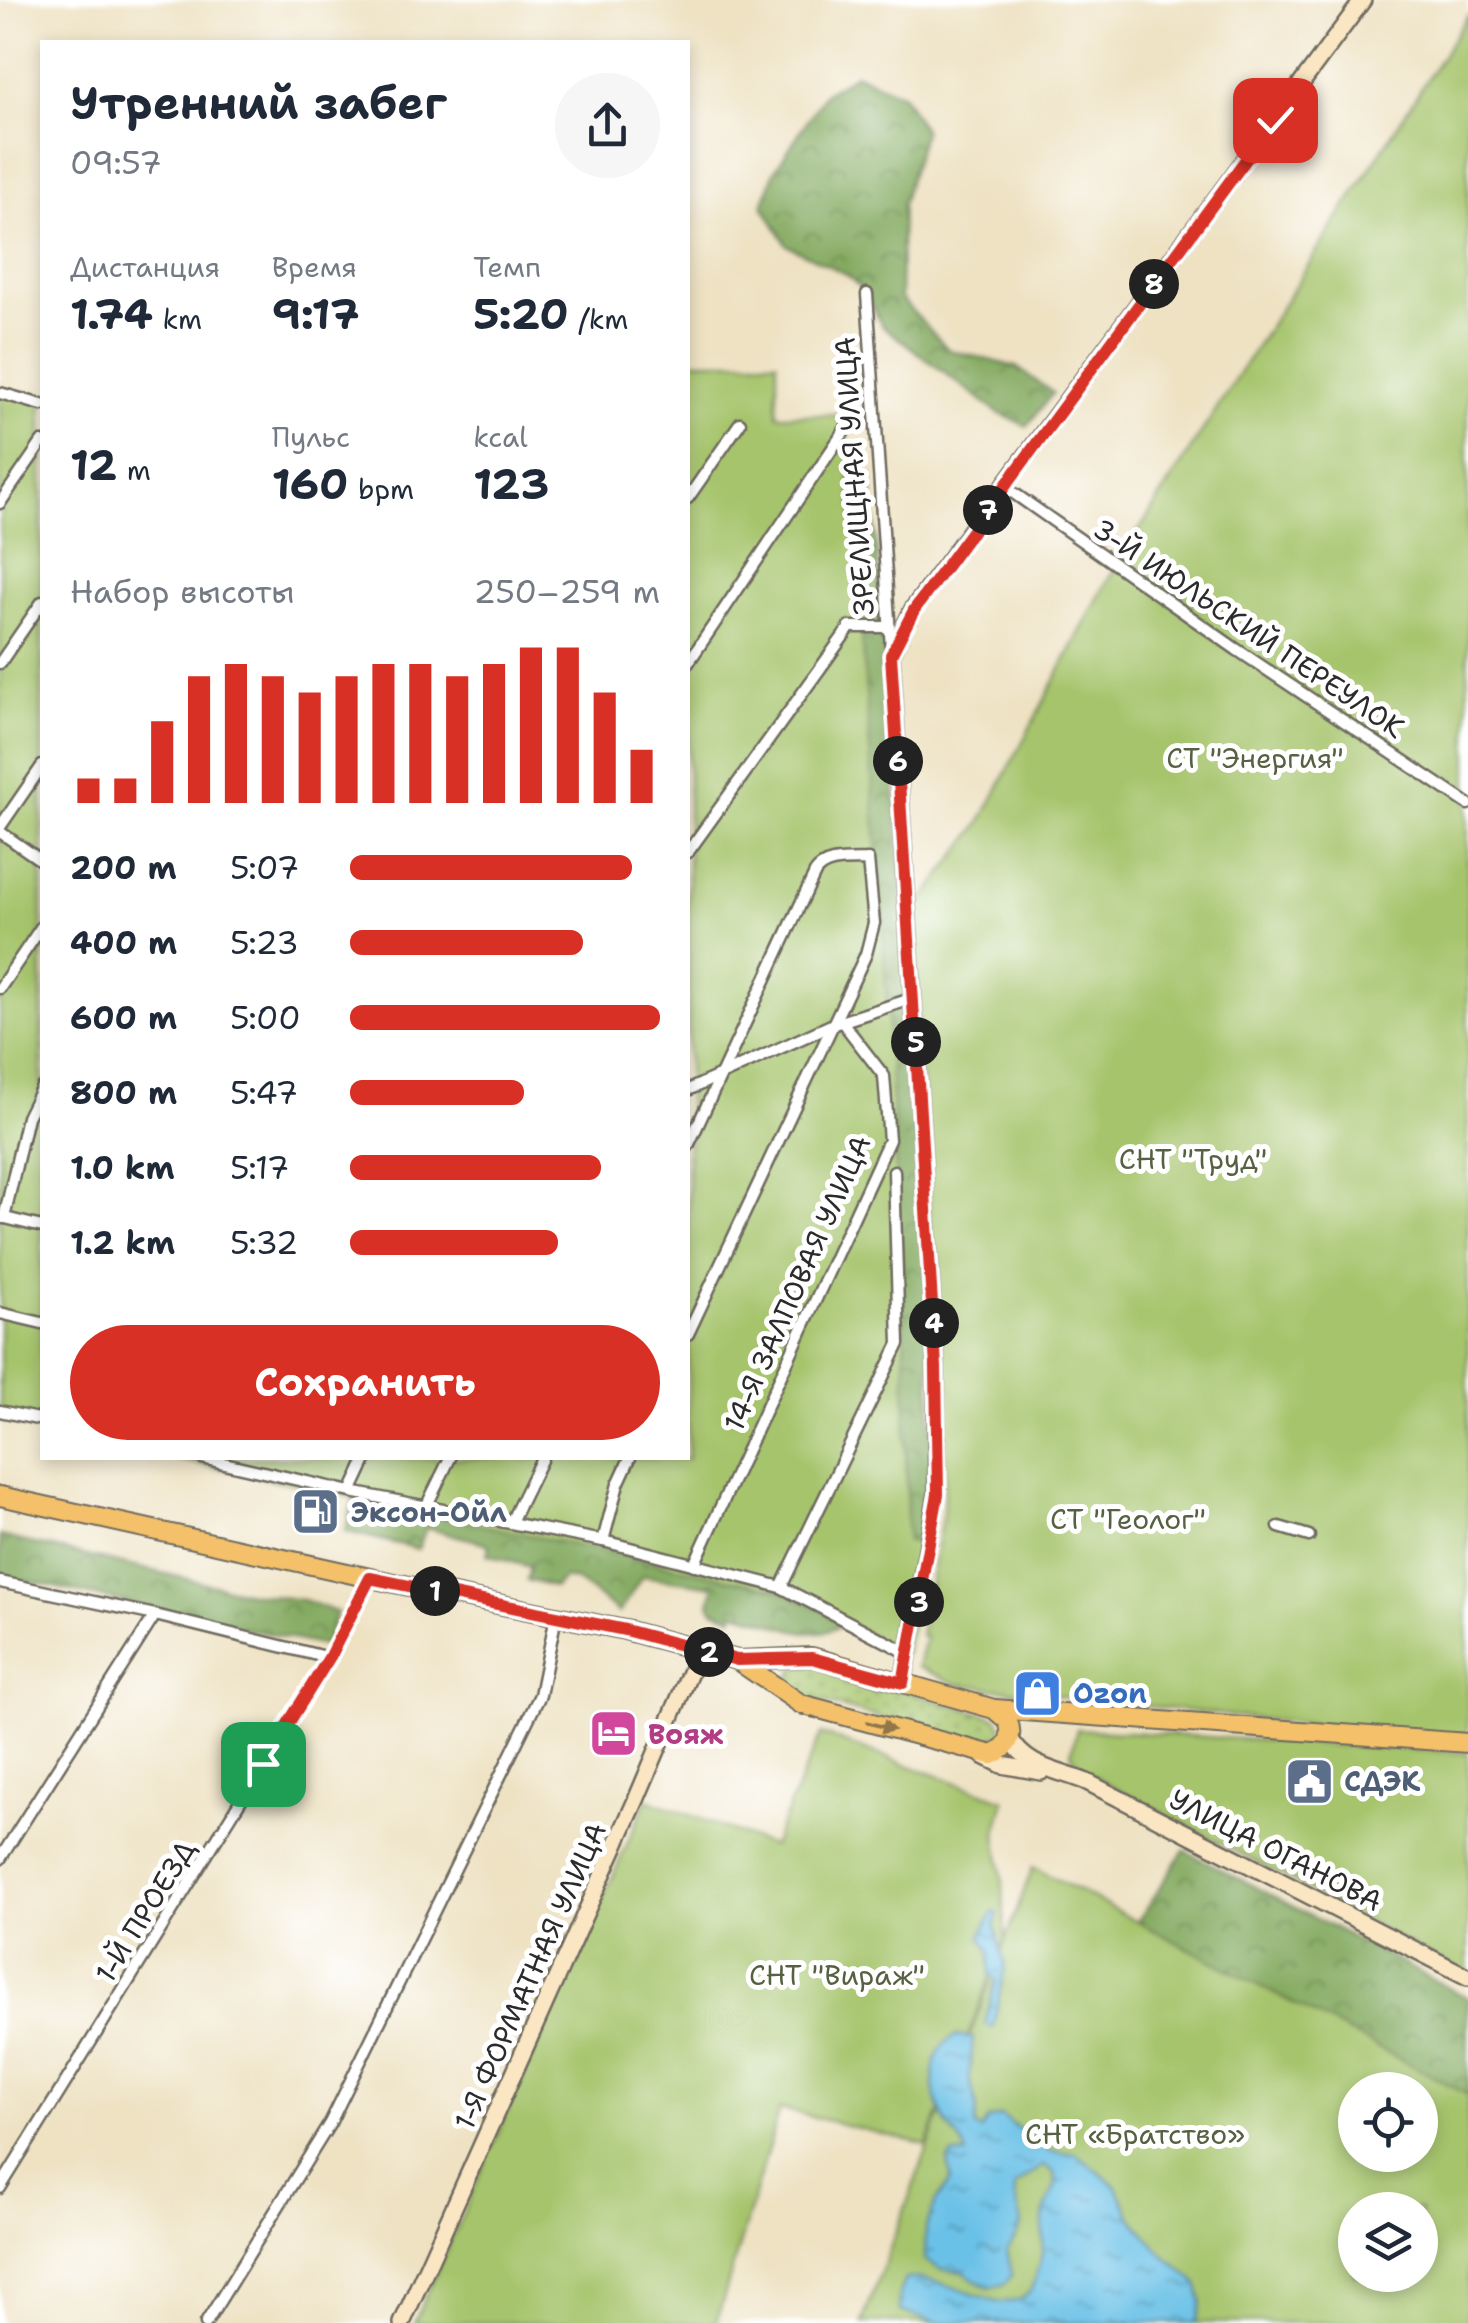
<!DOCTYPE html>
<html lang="ru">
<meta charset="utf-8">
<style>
:root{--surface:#fff;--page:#f6f6f7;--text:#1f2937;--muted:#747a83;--accent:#d93025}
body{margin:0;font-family:"Shantell Sans",sans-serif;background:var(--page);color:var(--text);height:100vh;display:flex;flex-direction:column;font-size:38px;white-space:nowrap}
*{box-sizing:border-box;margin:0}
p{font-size:32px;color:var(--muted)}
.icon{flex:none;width:55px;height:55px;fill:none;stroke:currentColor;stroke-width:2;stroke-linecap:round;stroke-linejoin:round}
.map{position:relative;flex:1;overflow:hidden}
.drawer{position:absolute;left:40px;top:40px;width:650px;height:1420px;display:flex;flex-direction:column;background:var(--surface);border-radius:0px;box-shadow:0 5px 15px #0003}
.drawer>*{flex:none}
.tools{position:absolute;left:1338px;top:2072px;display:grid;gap:20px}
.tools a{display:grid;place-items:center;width:100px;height:100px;border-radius:50%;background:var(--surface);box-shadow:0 5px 15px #0003;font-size:50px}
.pin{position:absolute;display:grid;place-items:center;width:85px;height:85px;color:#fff;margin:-42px;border-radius:20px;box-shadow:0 5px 15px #0006}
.km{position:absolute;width:50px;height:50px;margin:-25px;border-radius:50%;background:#222;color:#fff;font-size:28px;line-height:50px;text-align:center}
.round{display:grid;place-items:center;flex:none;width:105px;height:105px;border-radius:52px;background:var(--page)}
.head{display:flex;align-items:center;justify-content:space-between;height:170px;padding:0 30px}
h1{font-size:45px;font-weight:700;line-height:75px}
.figures{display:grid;grid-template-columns:repeat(3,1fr);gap:15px;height:170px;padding:10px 30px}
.figures div{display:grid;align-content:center}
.figures b{font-size:42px;font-weight:700}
.figures small{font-size:28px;font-weight:400}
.figures p{font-size:28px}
.chart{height:280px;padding:20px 30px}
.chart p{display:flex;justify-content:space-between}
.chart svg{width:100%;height:180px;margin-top:10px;stroke:var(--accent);stroke-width:6}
.action{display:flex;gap:20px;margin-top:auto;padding:20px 30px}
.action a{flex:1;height:115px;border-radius:60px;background:var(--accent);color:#fff;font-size:40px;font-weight:700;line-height:115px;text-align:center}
ul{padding:0 30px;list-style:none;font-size:32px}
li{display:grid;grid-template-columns:160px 120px 1fr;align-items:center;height:75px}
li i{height:25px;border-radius:12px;background:var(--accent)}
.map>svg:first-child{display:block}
.grass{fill:url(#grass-dots);stroke:#68784c;stroke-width:2.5}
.forest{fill:url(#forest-crowns);stroke:#586a46;stroke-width:2.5}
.garden{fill:#a6c46c;stroke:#68784c;stroke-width:2.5;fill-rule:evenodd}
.water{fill:url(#water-ripples);stroke:#4a7689;stroke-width:2.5}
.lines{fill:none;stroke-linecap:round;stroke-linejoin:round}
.street-casing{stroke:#6f6b60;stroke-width:15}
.secondary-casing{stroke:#6f6b60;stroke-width:20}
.primary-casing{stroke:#6f6b60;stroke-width:22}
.street{stroke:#fff;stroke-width:10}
.secondary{stroke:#fbe6c3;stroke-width:15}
.primary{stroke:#f4c16a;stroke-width:18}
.oneway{fill:#90764a}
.route-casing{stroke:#fff;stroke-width:20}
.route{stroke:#d93025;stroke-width:12}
.labels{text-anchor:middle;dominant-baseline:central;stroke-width:10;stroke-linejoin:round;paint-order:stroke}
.street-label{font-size:28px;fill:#2b2b2b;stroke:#fff}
.park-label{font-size:28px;fill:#566142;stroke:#fff}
.service-label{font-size:28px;font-weight:bold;fill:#4e5e75;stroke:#fff;text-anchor:start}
.shop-label{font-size:28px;font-weight:bold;fill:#366cbe;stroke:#fff;text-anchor:start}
.hotel-label{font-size:28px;font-weight:bold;fill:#b23c85;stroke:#fff;text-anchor:start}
</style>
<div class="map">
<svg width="1468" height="2323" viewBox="0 0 1468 2323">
<defs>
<pattern id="grass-dots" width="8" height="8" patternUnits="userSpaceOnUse" patternTransform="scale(2.5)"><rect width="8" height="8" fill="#a6c46c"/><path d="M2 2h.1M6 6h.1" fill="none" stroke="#879f59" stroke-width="1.8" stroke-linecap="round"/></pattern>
<pattern id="forest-crowns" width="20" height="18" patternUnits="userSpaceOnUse" patternTransform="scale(2.5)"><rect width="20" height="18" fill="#84aa60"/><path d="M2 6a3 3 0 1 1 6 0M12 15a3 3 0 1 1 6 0" fill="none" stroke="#6c8b4f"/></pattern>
<pattern id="water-ripples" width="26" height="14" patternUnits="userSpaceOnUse" patternTransform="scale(2.5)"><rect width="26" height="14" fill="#6ac1e7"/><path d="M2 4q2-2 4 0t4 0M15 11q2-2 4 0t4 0" fill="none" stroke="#579dbb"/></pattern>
</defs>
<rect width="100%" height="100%" fill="#fff"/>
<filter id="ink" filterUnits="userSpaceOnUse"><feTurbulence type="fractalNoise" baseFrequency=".01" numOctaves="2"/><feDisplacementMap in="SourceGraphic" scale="20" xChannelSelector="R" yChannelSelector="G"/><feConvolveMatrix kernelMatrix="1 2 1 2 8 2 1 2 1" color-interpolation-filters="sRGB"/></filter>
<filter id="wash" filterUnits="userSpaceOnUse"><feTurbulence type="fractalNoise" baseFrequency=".0048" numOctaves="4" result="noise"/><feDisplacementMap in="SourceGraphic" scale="40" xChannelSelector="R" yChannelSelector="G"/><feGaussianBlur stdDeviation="2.25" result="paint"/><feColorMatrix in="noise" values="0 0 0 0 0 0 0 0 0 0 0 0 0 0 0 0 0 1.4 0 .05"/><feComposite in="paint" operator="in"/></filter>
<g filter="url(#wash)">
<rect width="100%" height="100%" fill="#eee2c3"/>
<polygon class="grass" points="807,1663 998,1718 1005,1734 993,1749 797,1695 790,1677 795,1668"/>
<g class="forest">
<polygon points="856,74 903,95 924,131 902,204 900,298 949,350 1016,367 1053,393 1027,426 998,413 881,325 867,294 847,275 787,245 763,206 774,172 825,93"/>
<path d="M848,471L871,474L905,920L930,1345L933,1508L927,1544L907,1541C904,1184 875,827 848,471Z"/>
<path d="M354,1497L780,1590L825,1612L842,1625C810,1645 768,1619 735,1612L733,1617L714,1610L710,1604L714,1586L642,1576L619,1613L579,1582L564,1578L554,1587L527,1580L530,1567L487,1555L489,1546L485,1543L426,1528L418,1549L345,1531Z"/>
<polygon points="0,1536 249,1593 303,1600 337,1612 324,1646 0,1575"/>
<polygon points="1184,1850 1468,1998 1468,2095 1138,1922"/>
</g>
<g class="garden">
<polygon points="1468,15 1468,1737 1330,1727 957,1684 918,1667 925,1637 920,1635 943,1512 945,1454 924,1145 913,913 979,825 1108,579"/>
<polygon points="688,361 777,361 777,415 846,415 882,916 905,1342 907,1541 927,1544 905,1654 782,1590 172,1458 688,1458"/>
<polygon points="0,392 42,394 42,1430 0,1420"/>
<polygon points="1077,1729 1468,1753 1468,1975 1085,1771 1071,1754"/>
<polygon points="821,1734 1005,1800 996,1833 1003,1882 1005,1938 927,2145 780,2109 716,2323 414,2323 647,1799 772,1846"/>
<path d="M1033,1867L1468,2095V2323H862ZM1355,2090H1420V2155H1355ZM1355,2210H1420V2275H1355Z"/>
</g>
<g class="water">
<polygon points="994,1911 998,1913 995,1926 1005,1967 993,2028 985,2024 996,1979 990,1975 990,1952 981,1936"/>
<path d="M955,2036L973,2038L969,2076L977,2108L975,2127L981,2130L988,2119L1001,2116L1050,2151L1077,2154L1117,2187L1131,2217L1162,2253L1197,2283L1202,2302L1196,2323H936L900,2311C897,2299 900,2290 905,2279C947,2273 1008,2323 1030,2291C1038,2275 1043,2256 1043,2238C1043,2228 1043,2218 1046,2208C1050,2194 1060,2186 1054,2172L1044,2165L1015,2186C1012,2218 1035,2212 1007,2250L1012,2275L1005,2284L988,2288L964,2272L940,2269L925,2260L926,2227L936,2202L951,2180L948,2160L953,2155H967C964,2142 953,2134 946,2122C931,2096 924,2053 955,2036Z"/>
</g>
</g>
<g filter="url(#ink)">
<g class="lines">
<defs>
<g id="street">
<polyline points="867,294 891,649"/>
<polyline points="0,393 42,405"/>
<polyline points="1005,487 1236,649 1468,804"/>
<polyline points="688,498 740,423"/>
<polyline points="0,503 42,442"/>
<polyline points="0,663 42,602"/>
<polyline points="688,663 851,421"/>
<polyline points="0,827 42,766"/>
<polyline points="0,832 42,861"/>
<polyline points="688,852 850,627 889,627"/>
<polyline points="0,988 42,926"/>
<polyline points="688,1090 831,1025 914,998"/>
<path d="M688,1146L815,873C825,857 851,861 868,860L874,923L866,954L688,1334"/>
<polyline points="1,1217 42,1227"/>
<polyline points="4,1218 27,1117 42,1087"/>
<polyline points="0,1313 42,1323"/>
<polyline points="0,1411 42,1420"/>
<polyline points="202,1458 351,1492 603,1541 781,1587 910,1654"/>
<polyline points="351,1492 367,1458"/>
<polyline points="426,1507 450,1458"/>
<polyline points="511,1522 542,1458"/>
<polyline points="1279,1527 1309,1536"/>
<polyline points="603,1541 618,1484 630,1458"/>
<polyline points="694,1565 889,1140 884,1076 843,1023"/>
<polyline points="0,1582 155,1615 329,1658 370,1578"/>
<polyline points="781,1587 899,1344 894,1171"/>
<polyline points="0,1859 155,1615"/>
<polyline points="0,2188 329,1658"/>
<polyline points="206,2323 330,2123 540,1695 556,1616"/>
</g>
<g id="secondary">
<polyline points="903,1683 937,1494 936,1367 891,655 913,609 1363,0"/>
<path d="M1010,1738C1026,1768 1058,1770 1087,1782L1468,1977"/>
<polyline points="982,1755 1002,1765 1041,1772"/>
<polyline points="402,2323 636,1800 700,1649"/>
</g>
<g id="primary">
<path d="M0,1496L370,1578L625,1630L737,1660L812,1657L994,1709L1008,1721C1014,1737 1008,1749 992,1755L801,1704L737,1660"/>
<polyline points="995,1709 1468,1743"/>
</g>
</defs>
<use href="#street" class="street-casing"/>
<use href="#secondary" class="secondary-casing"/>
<use href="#primary" class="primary-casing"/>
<use href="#street" class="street"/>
<use href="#secondary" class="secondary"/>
<use href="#primary" class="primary"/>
</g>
<defs><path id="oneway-solid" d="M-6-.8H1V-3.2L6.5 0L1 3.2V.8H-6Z" transform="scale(2.5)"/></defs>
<use class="oneway" href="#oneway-solid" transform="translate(880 1726) rotate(16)"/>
</g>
<g class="lines" filter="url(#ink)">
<defs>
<polyline id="route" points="263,1764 329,1658 370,1578 625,1630 737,1660 812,1658 903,1683 938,1494 936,1367 891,655 914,610 1275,120"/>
</defs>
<use href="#route" class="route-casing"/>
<use href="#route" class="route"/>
</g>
<defs>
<symbol id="fuel-square" viewBox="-11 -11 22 22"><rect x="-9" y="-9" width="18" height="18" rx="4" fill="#5c6f8a" stroke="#fff"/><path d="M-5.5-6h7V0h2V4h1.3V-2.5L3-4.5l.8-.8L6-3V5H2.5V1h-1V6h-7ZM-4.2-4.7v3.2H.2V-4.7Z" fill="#fff"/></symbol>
<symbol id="shop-square" viewBox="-11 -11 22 22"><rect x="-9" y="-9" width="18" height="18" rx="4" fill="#3f7fe0" stroke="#fff"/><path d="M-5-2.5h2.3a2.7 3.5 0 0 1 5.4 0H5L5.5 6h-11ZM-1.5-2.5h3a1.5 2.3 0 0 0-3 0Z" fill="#fff"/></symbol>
<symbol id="hotel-square" viewBox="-11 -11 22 22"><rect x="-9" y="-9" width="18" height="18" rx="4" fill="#d1479c" stroke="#fff"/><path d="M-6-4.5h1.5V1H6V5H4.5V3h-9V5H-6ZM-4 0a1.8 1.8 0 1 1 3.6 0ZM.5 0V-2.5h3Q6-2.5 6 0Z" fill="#fff"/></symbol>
<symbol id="civic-square" viewBox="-11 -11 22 22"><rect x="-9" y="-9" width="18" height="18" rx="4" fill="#5c6f8a" stroke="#fff"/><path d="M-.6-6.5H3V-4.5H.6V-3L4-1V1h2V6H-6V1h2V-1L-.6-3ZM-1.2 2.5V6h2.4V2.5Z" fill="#fff"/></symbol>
</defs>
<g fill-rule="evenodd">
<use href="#fuel-square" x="288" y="1484" width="55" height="55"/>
<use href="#shop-square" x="1010" y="1666" width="55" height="55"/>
<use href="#hotel-square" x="586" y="1706" width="55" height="55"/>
<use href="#civic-square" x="1282" y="1754" width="55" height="55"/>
</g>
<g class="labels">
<g class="street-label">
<text transform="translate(854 476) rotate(-94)">ЗРЕЛИЩНАЯ УЛИЦА</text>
<text transform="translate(1249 628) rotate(34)">3-Й ИЮЛЬСКИЙ ПЕРЕУЛОК</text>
<text transform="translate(797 1283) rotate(-66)">14-Я ЗАЛПОВАЯ УЛИЦА</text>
<text transform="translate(1276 1850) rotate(27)">УЛИЦА ОГАНОВА</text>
<text transform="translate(145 1911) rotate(-58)">1-Й ПРОЕЗД</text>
<text transform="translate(530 1976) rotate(-66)">1-Я ФОРМАТНАЯ УЛИЦА</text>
</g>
<g class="park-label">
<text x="1255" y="758">СТ "Энергия"</text>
<text x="1193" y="1159">СНТ "Труд"</text>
<text x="1128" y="1519">СТ "Геолог"</text>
<text x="837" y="1975">СНТ "Вираж"</text>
<text x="1135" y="2134">СНТ «Братство»</text>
</g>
<g class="service-label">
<text x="351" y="1512">Эксон-Ойл</text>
<text x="1344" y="1781">СДЭК</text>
</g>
<g class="shop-label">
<text x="1073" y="1693">Ozon</text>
</g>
<g class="hotel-label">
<text x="648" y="1734">Вояж</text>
</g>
</g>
</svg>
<div class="tools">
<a><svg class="icon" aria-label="locate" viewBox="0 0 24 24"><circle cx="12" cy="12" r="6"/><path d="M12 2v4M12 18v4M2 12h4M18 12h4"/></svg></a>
<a><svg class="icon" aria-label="layers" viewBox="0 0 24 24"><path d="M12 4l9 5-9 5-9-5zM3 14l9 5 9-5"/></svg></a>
</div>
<div class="pin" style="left:263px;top:1764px;background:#1e9e55"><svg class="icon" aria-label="arrive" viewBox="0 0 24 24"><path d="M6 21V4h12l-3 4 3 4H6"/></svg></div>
<div class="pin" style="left:1275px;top:120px;background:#d93025"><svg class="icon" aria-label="check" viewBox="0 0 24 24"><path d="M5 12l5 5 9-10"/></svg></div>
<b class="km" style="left:435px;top:1591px">1</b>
<b class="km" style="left:709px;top:1652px">2</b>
<b class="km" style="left:919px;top:1602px">3</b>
<b class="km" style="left:934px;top:1323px">4</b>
<b class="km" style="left:916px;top:1042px">5</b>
<b class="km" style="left:898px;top:761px">6</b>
<b class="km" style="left:988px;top:510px">7</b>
<b class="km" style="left:1154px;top:284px">8</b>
<section class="drawer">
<div class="head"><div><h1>Утренний забег</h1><p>09:57</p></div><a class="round"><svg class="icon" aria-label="share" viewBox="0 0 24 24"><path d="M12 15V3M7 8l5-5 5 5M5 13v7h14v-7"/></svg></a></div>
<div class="figures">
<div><p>Дистанция</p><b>1.74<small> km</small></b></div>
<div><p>Время</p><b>9:17</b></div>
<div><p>Темп</p><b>5:20<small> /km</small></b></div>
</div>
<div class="figures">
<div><b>12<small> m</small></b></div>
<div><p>Пульс</p><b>160<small> bpm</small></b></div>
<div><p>kcal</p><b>123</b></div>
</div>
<div class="chart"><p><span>Набор высоты</span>250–259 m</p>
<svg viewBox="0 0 160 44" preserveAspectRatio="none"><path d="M5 44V38M15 44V38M25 44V24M35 44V13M45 44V10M55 44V13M65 44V17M75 44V13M85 44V10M95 44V10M105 44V13M115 44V10M125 44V6M135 44V6M145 44V17M155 44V31"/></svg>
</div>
<ul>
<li><b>200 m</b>5:07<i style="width:91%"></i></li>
<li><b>400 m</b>5:23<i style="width:75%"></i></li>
<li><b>600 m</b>5:00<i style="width:100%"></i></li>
<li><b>800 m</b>5:47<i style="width:56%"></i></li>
<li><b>1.0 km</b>5:17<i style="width:81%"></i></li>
<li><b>1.2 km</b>5:32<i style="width:67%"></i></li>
</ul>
<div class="action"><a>Сохранить</a></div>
</section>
</div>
